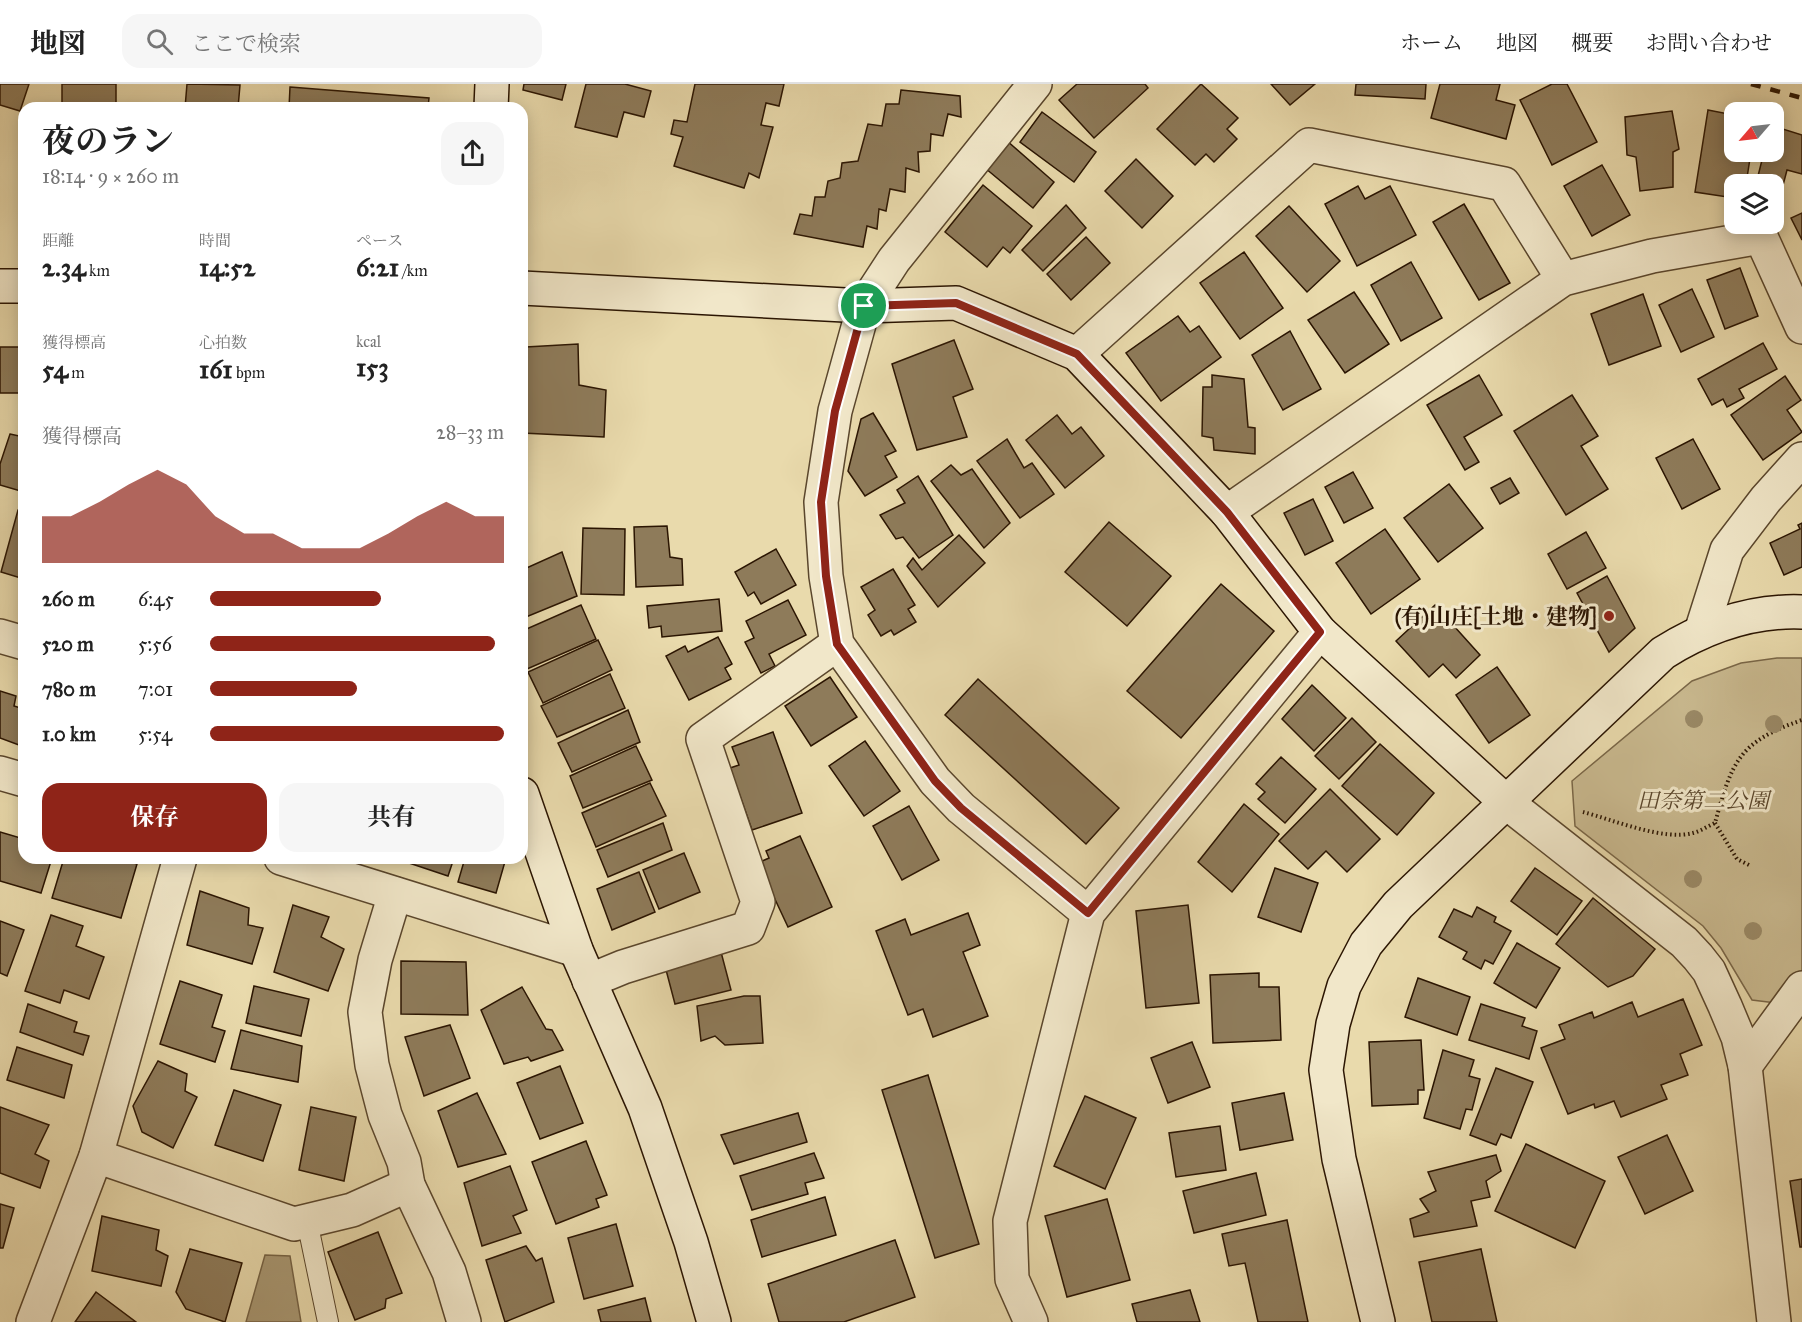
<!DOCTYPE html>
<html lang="ja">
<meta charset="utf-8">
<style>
:root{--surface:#fff;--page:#f6f6f6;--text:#222;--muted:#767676;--line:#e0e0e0;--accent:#8f2418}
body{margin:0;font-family:"IM FELL Great Primer","Noto Serif JP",serif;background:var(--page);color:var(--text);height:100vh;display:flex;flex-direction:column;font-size:22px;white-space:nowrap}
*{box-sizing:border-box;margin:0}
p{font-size:20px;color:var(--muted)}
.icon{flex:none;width:33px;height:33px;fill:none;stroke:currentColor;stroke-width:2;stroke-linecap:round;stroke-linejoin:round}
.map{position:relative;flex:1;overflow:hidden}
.sheet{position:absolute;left:18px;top:18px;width:510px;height:762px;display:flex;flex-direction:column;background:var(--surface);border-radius:18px;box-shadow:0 3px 15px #0003}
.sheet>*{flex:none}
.needle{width:39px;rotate:242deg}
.tools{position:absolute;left:1724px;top:18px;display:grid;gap:12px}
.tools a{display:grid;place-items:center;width:60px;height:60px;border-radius:12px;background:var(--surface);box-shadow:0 3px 15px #0003;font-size:30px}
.pin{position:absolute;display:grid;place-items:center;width:51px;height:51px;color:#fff;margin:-26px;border:3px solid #fff;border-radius:50%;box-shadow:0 2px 6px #0007}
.round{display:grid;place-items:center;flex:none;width:63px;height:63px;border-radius:18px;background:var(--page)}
.head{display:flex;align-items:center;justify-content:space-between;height:102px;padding:0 24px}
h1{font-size:33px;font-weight:700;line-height:45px}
.stats{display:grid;grid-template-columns:repeat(3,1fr);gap:9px;height:102px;padding:6px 24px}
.stats div{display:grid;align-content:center}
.stats b{font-size:26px;font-weight:700}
.stats small{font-size:16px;font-weight:400}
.stats p{font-size:16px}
.chart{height:168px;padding:12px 24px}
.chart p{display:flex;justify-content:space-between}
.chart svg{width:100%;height:108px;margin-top:6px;fill:var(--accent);opacity:.7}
.button{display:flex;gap:12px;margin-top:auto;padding:12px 24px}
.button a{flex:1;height:69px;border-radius:18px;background:var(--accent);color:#fff;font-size:24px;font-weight:700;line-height:69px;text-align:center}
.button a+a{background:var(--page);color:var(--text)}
ul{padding:0 24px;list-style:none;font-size:20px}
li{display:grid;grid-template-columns:96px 72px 1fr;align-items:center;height:45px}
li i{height:15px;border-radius:8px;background:var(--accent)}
header{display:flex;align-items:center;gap:36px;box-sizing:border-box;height:84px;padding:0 30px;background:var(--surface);border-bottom:2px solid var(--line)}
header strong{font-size:28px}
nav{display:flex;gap:33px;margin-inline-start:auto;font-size:21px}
.search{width:420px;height:54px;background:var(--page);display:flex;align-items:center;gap:15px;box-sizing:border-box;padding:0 21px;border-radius:18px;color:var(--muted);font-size:22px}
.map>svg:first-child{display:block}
.green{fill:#c9b98f;stroke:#7a6748;stroke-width:1.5}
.water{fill:#a89772;stroke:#766345;stroke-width:1.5}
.building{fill:#8e7b5a;stroke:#2b1502;stroke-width:1.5}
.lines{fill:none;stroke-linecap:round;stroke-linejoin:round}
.lane-casing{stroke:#5a462c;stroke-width:22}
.street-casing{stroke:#5a462c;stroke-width:36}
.secondary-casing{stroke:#2b1502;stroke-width:36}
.path{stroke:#2b1502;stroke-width:4;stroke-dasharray:1.5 3;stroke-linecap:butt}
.lane{stroke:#f1e7c9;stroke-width:20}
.street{stroke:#f1e7c9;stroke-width:33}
.secondary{stroke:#f1e7c9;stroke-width:33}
.rail{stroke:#2b1502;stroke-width:4.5;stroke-dasharray:10 10;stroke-linecap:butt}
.tree{fill:#9a8966}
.route-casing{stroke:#fff;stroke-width:12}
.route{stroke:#8f2418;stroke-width:8}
.poi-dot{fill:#8f2418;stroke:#f1e7c9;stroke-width:2}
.labels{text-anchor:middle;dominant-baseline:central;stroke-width:6;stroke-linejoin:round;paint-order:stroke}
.poi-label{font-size:22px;font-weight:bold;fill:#2b1502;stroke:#f1e7c9;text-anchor:end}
.park-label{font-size:22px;font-style:italic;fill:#5a462c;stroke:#f1e7c9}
</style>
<header>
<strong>地図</strong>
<div class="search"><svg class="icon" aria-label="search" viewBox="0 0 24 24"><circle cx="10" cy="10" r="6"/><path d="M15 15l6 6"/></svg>ここで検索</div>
<nav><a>ホーム</a><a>地図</a><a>概要</a><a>お問い合わせ</a></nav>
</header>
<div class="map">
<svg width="1802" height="1238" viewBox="0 0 1802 1238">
<rect width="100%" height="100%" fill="#e9daac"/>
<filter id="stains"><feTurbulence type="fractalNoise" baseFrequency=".00333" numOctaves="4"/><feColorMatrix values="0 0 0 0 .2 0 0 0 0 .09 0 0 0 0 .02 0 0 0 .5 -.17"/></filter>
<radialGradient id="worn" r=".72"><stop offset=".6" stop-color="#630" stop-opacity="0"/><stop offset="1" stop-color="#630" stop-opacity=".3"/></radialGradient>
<polygon class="green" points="1777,574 1802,574 1802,895 1776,919 1752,916 1721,864 1703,842 1575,742 1572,697 1692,597 1741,579"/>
<polygon class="water" points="265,1171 290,1172 301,1238 246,1238"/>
<g class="building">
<polygon points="0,0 29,0 20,27 0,21"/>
<polygon points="62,0 116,0 116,24 50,24 50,20 62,20"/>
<polygon points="187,0 240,1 238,24 185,24"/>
<polygon points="524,0 566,0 562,16 523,6"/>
<polygon points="586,0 625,0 651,7 644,33 624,28 617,53 575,43"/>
<polygon points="695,0 784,0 779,22 766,19 761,41 773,43 759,94 749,89 744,104 674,82 683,53 671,50 674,36 687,38"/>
<polygon points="1077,0 1145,0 1148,4 1094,54 1059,16"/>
<polygon points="1201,0 1238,34 1227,45 1237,55 1214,78 1206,70 1195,81 1157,45"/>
<polygon points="1271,0 1315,0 1290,21"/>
<polygon points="1356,0 1426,0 1425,15 1355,11"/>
<polygon points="1440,0 1500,0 1496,16 1515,21 1506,55 1431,34"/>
<polygon points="1552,0 1567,0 1597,58 1552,81 1520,16"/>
<polygon points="290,3 429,14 428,24 289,24"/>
<polygon points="901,6 960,12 961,33 948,30 943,52 931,50 930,67 918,68 919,88 906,84 905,108 890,105 886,127 879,125 877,145 867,142 863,163 794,150 800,130 812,132 815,113 825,113 828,97 840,94 842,79 858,77 868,40 882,42 886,20 899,20"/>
<polygon points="1708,26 1734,31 1734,68 1751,68 1746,100 1734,100 1734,114 1695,108"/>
<polygon points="1672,27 1679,65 1673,68 1673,103 1640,107 1636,73 1627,71 1625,33"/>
<polygon points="1042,28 1096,68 1074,98 1020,58"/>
<polygon points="1773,42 1802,51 1802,90 1787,86 1781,109 1773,106 1773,100 1756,100 1764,68 1773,68"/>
<polygon points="1006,56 1054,98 1033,124 985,84"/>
<polygon points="1136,75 1173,112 1142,144 1105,107"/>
<polygon points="1602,81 1630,131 1592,152 1564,102"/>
<polygon points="983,101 1032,142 1010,169 1003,163 987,183 945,148"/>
<polygon points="1358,102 1365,115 1390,102 1416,151 1357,182 1325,120"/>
<polygon points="1464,120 1510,199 1479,216 1433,138"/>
<polygon points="1066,121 1086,144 1043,187 1022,166"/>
<polygon points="1289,122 1340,177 1307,208 1256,152"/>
<polygon points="1802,129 1802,156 1791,134"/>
<polygon points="1086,153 1110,179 1071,216 1047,190"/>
<polygon points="1244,168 1283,224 1240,255 1200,199"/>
<polygon points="1411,178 1442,234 1401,257 1371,201"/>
<polygon points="1740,184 1758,232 1725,245 1707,196"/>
<polygon points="1692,205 1714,253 1681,268 1659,221"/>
<polygon points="1354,208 1389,260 1345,289 1308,236"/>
<polygon points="1643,210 1661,262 1609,281 1591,230"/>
<polygon points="1178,232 1190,248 1199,242 1221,273 1161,317 1126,269"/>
<polygon points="1290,247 1321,305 1283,326 1252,271"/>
<polygon points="954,256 973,305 953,313 967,353 917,366 892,280"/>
<polygon points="1763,259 1777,285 1739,305 1744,314 1727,323 1723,315 1712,321 1698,295"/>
<polygon points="578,260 579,301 606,306 604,353 522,349 526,263"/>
<rect x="0" y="263" width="24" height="46"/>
<polygon points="1212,291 1244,295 1248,343 1255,344 1255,370 1214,366 1213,354 1202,352 1203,303 1212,303"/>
<polygon points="1479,291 1502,331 1464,353 1479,378 1465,386 1427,321"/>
<polygon points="1785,292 1801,316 1787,326 1802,348 1763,376 1731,331"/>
<polygon points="1572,311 1598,352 1581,362 1608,405 1566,431 1514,347"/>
<polygon points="873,329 896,367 885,372 897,393 865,412 848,387 861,335"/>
<polygon points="1057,331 1072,350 1081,343 1104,372 1065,404 1026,356"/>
<polygon points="10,350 24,353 24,408 0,401 0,380"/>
<polygon points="1007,355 1024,384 1032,379 1054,410 1020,434 977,377"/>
<polygon points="1693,355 1720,405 1682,425 1656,374"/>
<polygon points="951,381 961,391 972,385 1010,439 984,464 931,397"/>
<polygon points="1353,388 1373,424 1344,439 1325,403"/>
<polygon points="918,392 953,451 919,474 903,453 896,455 880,431 905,419 897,406"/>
<polygon points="1510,394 1519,409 1500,420 1491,404"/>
<polygon points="1449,400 1483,444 1438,478 1404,434"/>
<polygon points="1313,415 1333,457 1305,471 1284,429"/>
<polygon points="18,426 24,427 24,495 1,488"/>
<polygon points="1109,438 1171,492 1127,542 1065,488"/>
<polygon points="1802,439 1802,483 1784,491 1770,459 1800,445 1798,441"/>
<polygon points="667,442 670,473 682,475 683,501 636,503 634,443"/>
<polygon points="583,444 625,445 624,511 581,510"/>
<polygon points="1385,445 1420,495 1371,530 1336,479"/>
<polygon points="1586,448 1606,484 1567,505 1548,470"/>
<polygon points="959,451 985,479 938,523 907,482 913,474 922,486"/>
<polygon points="776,465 796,501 761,520 754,508 748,512 735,488"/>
<polygon points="562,468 577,512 526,533 522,521 522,486"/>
<polygon points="893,485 915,521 908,525 916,538 894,551 891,546 881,552 868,531 875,526 861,503"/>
<polygon points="1607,492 1635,544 1609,568 1577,509"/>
<polygon points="1221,500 1274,547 1181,654 1127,607"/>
<polygon points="719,515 722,547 662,553 661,542 649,544 647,522"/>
<polygon points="788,516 806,551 769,570 775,582 761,589 745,558 754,554 746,537"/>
<polygon points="581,521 596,555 527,585 522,573 522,547"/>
<polygon points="1435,521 1480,571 1456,594 1443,580 1429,593 1396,557"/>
<polygon points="718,553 732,580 725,584 731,595 689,616 666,572 685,562 688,568"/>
<polygon points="598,556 612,586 543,619 528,588"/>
<polygon points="1497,583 1530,631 1489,659 1456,611"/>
<polygon points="610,590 625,624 557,653 541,622"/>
<polygon points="830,593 857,633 811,662 785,622"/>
<polygon points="978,595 1119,724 1086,760 945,631"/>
<polygon points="1312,601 1346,634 1314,667 1282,635"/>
<polygon points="0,607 16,612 14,622 24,625 24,642 19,661 0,654"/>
<polygon points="628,626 640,658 572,688 558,659"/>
<polygon points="1352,634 1376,658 1339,695 1315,672"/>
<polygon points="773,648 802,729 752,746 730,684 739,681 732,663"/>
<polygon points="865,657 900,707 864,732 829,682"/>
<polygon points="1380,660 1434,709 1397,751 1342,702"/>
<polygon points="636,662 652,696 583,724 570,692"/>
<polygon points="1281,673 1316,705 1285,739 1258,715 1265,708 1256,700"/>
<polygon points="650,699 666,732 596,763 582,729"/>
<polygon points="1330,705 1380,755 1347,788 1326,767 1308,785 1279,757"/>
<polygon points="1244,720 1279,750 1232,808 1198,778"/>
<polygon points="909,722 939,776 902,796 873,742"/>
<polygon points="663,739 672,766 608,793 597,766"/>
<polygon points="0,748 24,755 24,774 52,774 41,809 0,797"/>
<polygon points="800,752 832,823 788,843 758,779 769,774 766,767"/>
<polygon points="684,769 700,808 659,825 643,786"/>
<polygon points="64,774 118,774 137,780 121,834 52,814"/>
<polygon points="407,774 454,774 448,792 406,778"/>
<polygon points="465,774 506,774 496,809 458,798"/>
<polygon points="1275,784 1318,799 1301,848 1258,833"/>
<polygon points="1535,784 1582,817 1557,851 1511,817"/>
<polygon points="639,788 655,828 612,846 597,805"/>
<polygon points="200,807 249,824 248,841 263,844 252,880 187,861"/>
<polygon points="1593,814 1655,865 1633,892 1608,903 1556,860"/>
<polygon points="293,821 329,833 321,853 344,865 328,907 274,888"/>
<polygon points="1188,821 1199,919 1146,924 1136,827"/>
<polygon points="1477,823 1496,833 1494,838 1511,847 1493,880 1485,876 1481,885 1463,875 1467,868 1439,853 1454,825 1472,833"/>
<polygon points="968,829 980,861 963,868 988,932 933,953 923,925 908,931 876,847 905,835 911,851"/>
<polygon points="51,831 83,842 76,862 104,873 89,915 64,906 60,919 25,907"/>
<polygon points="0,837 24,846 7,892 0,889"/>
<polygon points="1517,859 1560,884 1536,924 1494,899"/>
<polygon points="721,868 731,906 675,920 665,882"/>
<polygon points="401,877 466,878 468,931 401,930"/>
<polygon points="1259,889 1259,903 1279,903 1281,956 1213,959 1210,891"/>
<polygon points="1418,894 1470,913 1457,951 1405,933"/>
<polygon points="180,897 222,911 212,943 225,947 215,978 160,960"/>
<polygon points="254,902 309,915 301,952 246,939"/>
<polygon points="522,903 546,945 552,946 563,966 531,977 528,973 504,980 481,926"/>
<polygon points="744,912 760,912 763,959 725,961 715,952 701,957 697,922"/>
<polygon points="1683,915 1702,961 1680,970 1688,991 1661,1001 1667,1015 1621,1033 1614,1017 1595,1024 1594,1020 1568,1030 1541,964 1565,955 1559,941 1592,928 1594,934 1632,918 1638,933"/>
<polygon points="28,920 77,938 74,948 89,952 83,971 20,948"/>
<polygon points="1481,920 1525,934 1522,942 1537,947 1529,975 1469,956"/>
<polygon points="450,941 470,994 424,1012 405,953"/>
<polygon points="241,946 302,962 298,998 231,985"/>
<polygon points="1421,956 1424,1006 1418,1006 1418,1020 1372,1022 1369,958"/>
<polygon points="1192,958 1210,1003 1168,1019 1151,974"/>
<polygon points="17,963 72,981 64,1014 7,996"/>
<polygon points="1443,966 1474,976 1469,992 1480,995 1472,1026 1466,1025 1460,1045 1424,1034"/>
<polygon points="158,977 187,990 185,1007 197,1013 173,1064 142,1048 133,1022"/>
<polygon points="560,982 583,1039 540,1055 517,999"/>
<polygon points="1496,984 1533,998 1511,1054 1501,1050 1496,1061 1470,1051"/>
<polygon points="928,991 979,1160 935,1174 882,1006"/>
<polygon points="234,1006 281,1021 263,1077 215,1061"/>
<polygon points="477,1009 506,1070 458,1083 438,1027"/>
<polygon points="1284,1009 1293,1056 1240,1066 1232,1019"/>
<polygon points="1085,1012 1136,1034 1105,1105 1054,1082"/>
<polygon points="0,1023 49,1041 35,1070 49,1077 40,1104 0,1089"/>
<polygon points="311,1023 356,1033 344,1097 299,1086"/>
<polygon points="798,1029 807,1058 734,1080 721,1051"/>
<polygon points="1220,1042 1226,1086 1176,1093 1169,1049"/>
<polygon points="1667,1051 1693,1107 1645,1130 1618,1073"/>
<polygon points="586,1057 607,1111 596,1115 599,1123 556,1140 532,1078"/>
<polygon points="1526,1060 1605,1097 1575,1164 1495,1127"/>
<polygon points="814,1069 824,1094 805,1099 808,1110 752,1126 740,1092"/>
<polygon points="1496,1071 1501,1087 1486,1097 1490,1113 1471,1117 1477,1142 1414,1153 1410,1135 1429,1128 1420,1115 1436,1107 1428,1088"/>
<polygon points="510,1082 527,1126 513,1132 521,1149 482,1162 464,1099"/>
<polygon points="1256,1089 1266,1131 1194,1149 1183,1107"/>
<polygon points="1802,1095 1802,1163 1800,1163 1790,1097"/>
<polygon points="825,1113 836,1151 762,1173 751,1136"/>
<polygon points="1107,1115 1130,1196 1067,1213 1045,1132"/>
<polygon points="0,1120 14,1124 3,1164 0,1164"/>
<polygon points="102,1132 159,1146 156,1166 168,1172 161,1202 92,1187"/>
<polygon points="1287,1136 1308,1238 1258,1238 1245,1179 1229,1182 1222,1150"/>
<polygon points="616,1140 633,1202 584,1215 568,1154"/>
<polygon points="378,1148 402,1209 386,1215 385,1224 355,1236 328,1168"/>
<polygon points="895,1156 915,1213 844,1238 779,1238 768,1200"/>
<polygon points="526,1162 536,1177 542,1174 554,1218 505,1238 486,1176"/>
<polygon points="190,1165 242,1179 225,1238 186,1225 176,1208"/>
<polygon points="1481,1165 1497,1238 1432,1238 1419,1178"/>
<polygon points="1190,1206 1200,1238 1137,1238 1132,1220"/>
<polygon points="96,1208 136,1238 75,1238"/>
<polygon points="645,1214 651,1238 601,1238 598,1226"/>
</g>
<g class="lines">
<defs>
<polyline id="lane" points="307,1137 328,1238"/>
<g id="street">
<polyline points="1035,0 894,176 864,222 835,327 821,418 826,492 837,560 935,697 961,724 1088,829"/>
<polyline points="1077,270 1309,61 1504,100 1563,195"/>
<polyline points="1227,428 1563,195 1652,172 1761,153 1802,243"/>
<polyline points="1701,548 1727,466 1766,415 1802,375"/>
<polyline points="0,552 24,559"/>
<polyline points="0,689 24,696"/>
<polyline points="1506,718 1684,858 1698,873 1709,887 1725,922 1738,953 1745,982 1774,1238"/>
<polyline points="281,774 576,866"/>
<polyline points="395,810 375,876 365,928 372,981 385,1031 404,1078 408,1101 449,1188 464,1238"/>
<polyline points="589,897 623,883 748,844 758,818 703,655 837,560"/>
<polyline points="1745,982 1802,904"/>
<polyline points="96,1072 294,1140 352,1126 408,1101"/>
<polyline points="33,1238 96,1072 180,774"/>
<polyline points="1031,1238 1012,1195 1010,1137 1088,829 1320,548"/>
</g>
<g id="secondary">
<polyline points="491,24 492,0"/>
<polyline points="0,202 24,202"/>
<polyline points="522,204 864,222 956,219 1077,270 1227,428 1320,548 1506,718"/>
<polyline points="522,710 576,866 645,1024 691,1158 714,1238"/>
<path d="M1378,1238L1339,1075L1326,986L1333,940L1344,902L1366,860L1398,821L1663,569C1706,542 1751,526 1802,528"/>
</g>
</defs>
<use href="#lane" class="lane-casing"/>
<use href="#street" class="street-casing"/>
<use href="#secondary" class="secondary-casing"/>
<g class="path">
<path d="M1583,728C1614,736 1663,757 1693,749C1701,747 1708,742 1715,739C1732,678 1738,658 1802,636"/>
<polyline points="1715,739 1737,775 1751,782"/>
</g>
<use href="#lane" class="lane"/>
<use href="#street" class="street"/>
<use href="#secondary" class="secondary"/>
<polyline class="rail" points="1751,0 1802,14"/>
</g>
<g class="tree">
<circle cx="1694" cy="635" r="9"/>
<circle cx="1774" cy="640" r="9"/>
<circle cx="1693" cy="795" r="9"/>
<circle cx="1753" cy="847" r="9"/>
</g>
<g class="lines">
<defs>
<polygon id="route" points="956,219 1077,270 1227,428 1320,548 1088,829 961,724 935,697 837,560 826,492 821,418 835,327 864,222"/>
</defs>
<use href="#route" class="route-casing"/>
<use href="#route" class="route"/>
</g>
<circle class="poi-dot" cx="1609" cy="532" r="6"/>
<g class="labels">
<g class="poi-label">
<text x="1597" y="532">(有)山庄[土地・建物]</text>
</g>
<g class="park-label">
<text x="1703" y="716">田奈第二公園</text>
</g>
</g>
<rect width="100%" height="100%" filter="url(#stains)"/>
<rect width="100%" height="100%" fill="url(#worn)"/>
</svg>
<div class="tools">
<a><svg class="needle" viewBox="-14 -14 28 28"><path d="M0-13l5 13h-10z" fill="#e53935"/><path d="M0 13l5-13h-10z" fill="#767676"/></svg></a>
<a><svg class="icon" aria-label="layers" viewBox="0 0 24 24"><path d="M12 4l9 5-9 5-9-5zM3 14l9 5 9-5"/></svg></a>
</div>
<div class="pin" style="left:864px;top:222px;background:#1e9e55"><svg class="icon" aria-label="arrive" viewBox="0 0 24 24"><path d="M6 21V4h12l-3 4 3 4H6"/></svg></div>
<section class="sheet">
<div class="head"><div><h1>夜のラン</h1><p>18:14 · 9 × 260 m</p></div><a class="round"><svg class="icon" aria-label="share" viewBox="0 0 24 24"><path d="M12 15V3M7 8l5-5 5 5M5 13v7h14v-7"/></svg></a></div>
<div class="stats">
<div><p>距離</p><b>2.34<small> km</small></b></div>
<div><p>時間</p><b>14:52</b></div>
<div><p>ペース</p><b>6:21<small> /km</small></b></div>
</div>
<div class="stats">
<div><p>獲得標高</p><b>54<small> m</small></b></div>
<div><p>心拍数</p><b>161<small> bpm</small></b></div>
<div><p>kcal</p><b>153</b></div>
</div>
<div class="chart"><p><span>獲得標高</span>28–33 m</p>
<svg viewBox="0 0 160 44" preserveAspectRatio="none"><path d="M0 44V25L10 25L20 19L30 12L40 6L50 12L60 25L70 32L80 32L90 38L100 38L110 38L120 32L130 25L140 19L150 25L160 25V44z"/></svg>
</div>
<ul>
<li><b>260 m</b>6:45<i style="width:58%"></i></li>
<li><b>520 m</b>5:56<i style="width:97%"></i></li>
<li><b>780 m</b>7:01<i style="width:50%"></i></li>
<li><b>1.0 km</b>5:54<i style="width:100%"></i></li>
</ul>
<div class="button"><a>保存</a><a>共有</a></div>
</section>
</div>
